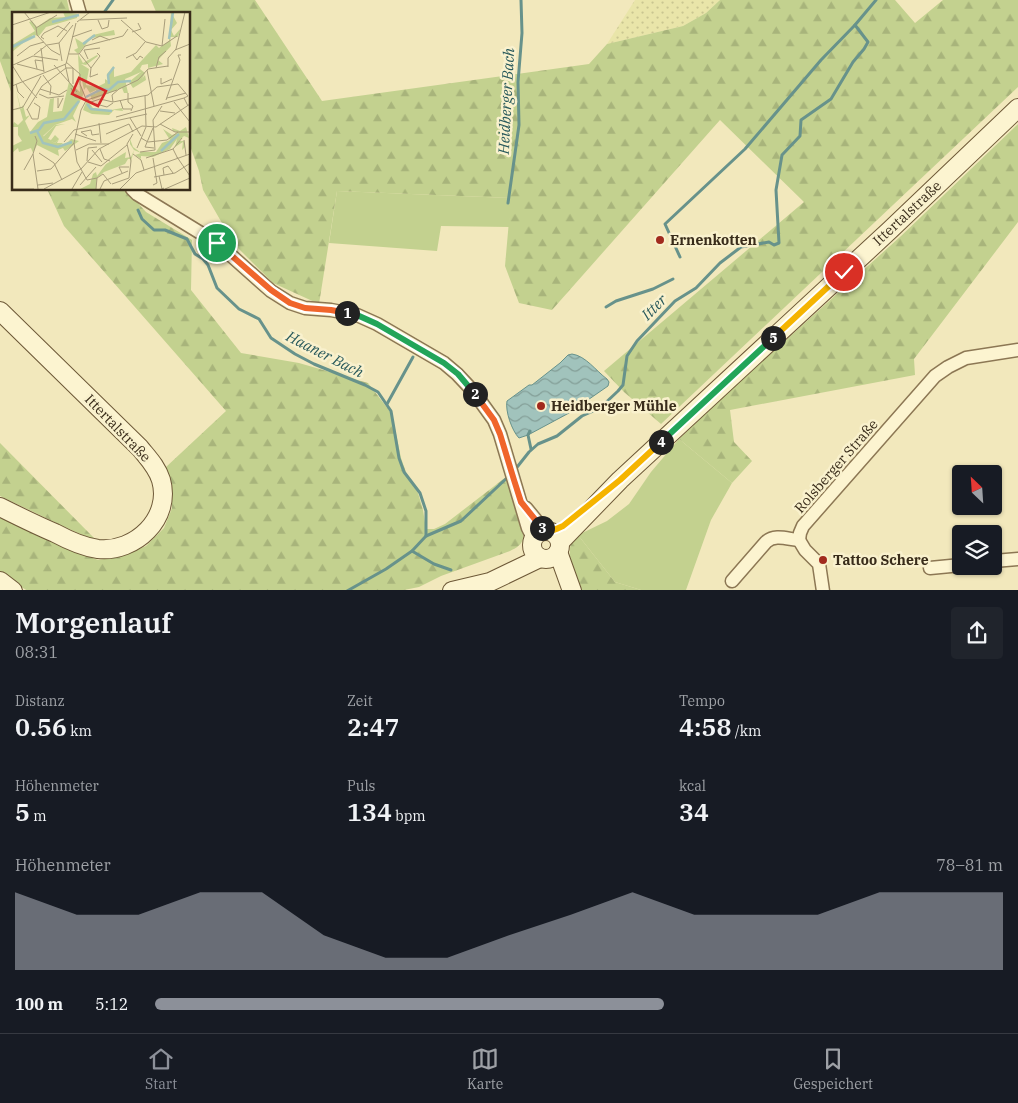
<!DOCTYPE html>
<html lang="de">
<meta charset="utf-8">
<style>
:root{--surface:#171b24;--page:#20242c;--text:#f1f3f6;--muted:#9ea1a6;--line:#363941;--accent:#8c9099}
body{margin:0;font-family:"IBM Plex Serif",serif;background:var(--page);color:var(--text);height:100vh;display:flex;flex-direction:column;font-size:19px;white-space:nowrap}
*{box-sizing:border-box;margin:0}
p{font-size:16px;color:var(--muted)}
.icon{flex:none;width:28px;height:28px;fill:none;stroke:currentColor;stroke-width:2;stroke-linecap:round;stroke-linejoin:round}
.map{position:relative;height:590px;overflow:hidden}
.panel{display:flex;flex-direction:column;background:var(--surface);flex:1}
.panel>*{flex:none}
.needle{width:32px;rotate:335deg}
.fabs{position:absolute;left:952px;top:465px;display:grid;gap:10px}
.fabs a{display:grid;place-items:center;width:50px;height:50px;border-radius:5px;background:var(--surface);box-shadow:0 1px 4px #0004;font-size:25px}
.pin{position:absolute;display:grid;place-items:center;width:42px;height:42px;color:#fff;margin:-21px;border:2px solid #fff;border-radius:50%;box-shadow:0 1px 5px #0007}
.km{position:absolute;width:25px;height:25px;margin:-12px;border-radius:50%;background:#222;color:#fff;font-size:14px;line-height:25px;text-align:center}
.round{display:grid;place-items:center;flex:none;width:52px;height:52px;border-radius:5px;background:var(--page)}
.summary{display:flex;align-items:center;justify-content:space-between;height:85px;padding:0 15px}
h1{font-size:28px;font-weight:600;line-height:38px}
.metrics{display:grid;grid-template-columns:repeat(3,1fr);gap:8px;height:85px;padding:5px 15px}
.metrics div{display:grid;align-content:center}
.metrics b{font-size:25px;font-weight:600}
.metrics small{font-size:14px;font-weight:400}
.metrics p{font-size:14px}
.chart{height:140px;padding:10px 15px}
.chart p{display:flex;justify-content:space-between}
.chart svg{width:100%;height:90px;margin-top:5px;fill:var(--accent);opacity:.7}
ul{padding:0 15px;list-style:none;font-size:16px}
li{display:grid;grid-template-columns:80px 60px 1fr;align-items:center;height:38px}
li i{height:12px;border-radius:6px;background:var(--accent)}
.tab-bar{display:flex;justify-content:space-around;align-items:center;height:70px;border-top:1px solid var(--line);background:var(--surface);font-size:14px;color:var(--muted)}
.tab-bar a{display:grid;justify-items:center;gap:2px}
.tab-bar .on{color:var(--accent)}
.map>svg:first-child{display:block}
.farmland{fill:url(#farmland-dots)}
.green{fill:#c3d18f}
.forest{fill:url(#forest-firs)}
.water{fill:url(#water-waves);stroke:#67928b}
.lines{fill:none;stroke-linecap:round;stroke-linejoin:round}
.stream{stroke:#67928b;stroke-width:3}
.minor-casing{stroke:#8c7754;stroke-width:15}
.secondary-casing{stroke:#6d5837;stroke-width:20}
.minor{stroke:#fcf4d0;stroke-width:12}
.secondary{stroke:#fcf4d0;stroke-width:18}
.split-1-casing{stroke:#fff;stroke-width:10}
.split-2-casing{stroke:#fff;stroke-width:10}
.split-3-casing{stroke:#fff;stroke-width:10}
.split-4-casing{stroke:#fff;stroke-width:10}
.split-5-casing{stroke:#fff;stroke-width:10}
.split-6-casing{stroke:#fff;stroke-width:10}
.split-1{stroke:#f0652b;stroke-width:6}
.split-2{stroke:#22a559;stroke-width:6}
.split-3{stroke:#f0652b;stroke-width:6}
.split-4{stroke:#f5b400;stroke-width:6}
.split-5{stroke:#22a559;stroke-width:6}
.split-6{stroke:#f5b400;stroke-width:6}
.poi-dot{fill:#a12a1d;stroke:#f9f1cd;stroke-width:2}
.labels{text-anchor:middle;dominant-baseline:central;stroke-width:5;stroke-linejoin:round;paint-order:stroke}
.street-label{font-size:14px;fill:#392c1a;stroke:#f9f1cd}
.poi-label{font-size:14px;font-weight:bold;fill:#392c1a;stroke:#f9f1cd;text-anchor:start}
.water-label{font-size:15px;font-style:italic;fill:#28595b;stroke:#f9f1cd}
.inset-river{fill:none;stroke:#a1c3bc;stroke-width:2.5}
.inset-road{fill:none;stroke:#a89d7b;stroke-width:1}
.view{fill:#d62828;fill-opacity:0.15;stroke:#d62828;stroke-width:2.5}
.inset-edge{fill:none;stroke:#392c1a;stroke-width:2.5}
</style>
<div class="map">
<svg width="1018" height="591" viewBox="0 0 1018 591">
<defs>
<pattern id="farmland-dots" width="8" height="8" patternUnits="userSpaceOnUse" patternTransform="scale(1.25)"><rect width="8" height="8" fill="#e9e5a9"/><path d="M2 2h.1M6 6h.1" fill="none" stroke="#c9c591" stroke-width="1.8" stroke-linecap="round"/></pattern>
<pattern id="forest-firs" width="22" height="20" patternUnits="userSpaceOnUse" patternTransform="scale(1.25)"><rect width="22" height="20" fill="#c3d18f"/><path d="M5 1l3.5 6h-7zM16 11l3.5 6h-7z" fill="#a8b47b"/></pattern>
<pattern id="water-waves" width="16" height="10" patternUnits="userSpaceOnUse" patternTransform="scale(1.25)"><rect width="16" height="10" fill="#a1c3bc"/><path d="M0 5q4-4 8 0t8 0" fill="none" stroke="#849f98"/></pattern>
</defs>
<rect width="100%" height="100%" fill="#f2e8bc"/>
<polygon class="farmland" points="635,0 720,0 706,13 683,26 607,44"/>
<g class="green">
<polygon points="337,191 512,198 509,227 441,226 437,251 329,243"/>
<polygon points="679,439 732,483 711,520 686,590 641,590 615,582 578,535 607,521 629,504 651,472"/>
</g>
<g class="forest">
<polygon points="0,0 67,0 70,14 14,14 14,100 0,61"/>
<polygon points="151,0 255,0 322,101 589,64 607,44 683,26 706,13 720,0 895,0 915,23 943,0 1018,0 1018,87 661,424 624,392 604,371 804,202 720,120 552,310 519,303 505,266 511,198 337,191 319,304 273,283 234,244 203,190 199,171 189,143 189,14 157,14"/>
<polygon points="1018,124 1018,222 914,359 915,375 730,410 734,442 752,461 732,483 679,439 734,387 901,236"/>
<path d="M47,189H125L146,212L192,240L191,290L241,353L299,363L368,383L392,414L401,458L407,475L418,493L423,510L426,529H434L445,524L506,477C510,489 525,527 523,538C522,545 516,548 510,551L441,576L419,587L404,590L28,591L3,576L0,573V517L59,545L98,560L123,556L146,546L164,528L172,508L171,485L166,467L226,411L64,226Z"/>
<polygon points="0,443 97,541 71,530 0,496"/>
<path d="M578,535L615,582L641,590H582C577,579 566,557 571,544C572,541 576,537 578,535Z"/>
</g>
<path class="water" d="M572,354C586,356 596,371 607,379L609,382L608,386L569,413L528,435L519,438C512,431 505,411 507,401L529,385H532L560,363L568,355Z"/>
<g class="lines">
<g class="stream">
<polyline points="103,14 113,0"/>
<polyline points="508,203 519,125 518,82 522,33 521,0"/>
<polyline points="138,210 142,219 154,230 165,230 187,239 195,254 203,259 208,265 217,288 239,309 259,319 271,338 295,354 314,364 365,385 378,392 391,411 399,458 404,472 420,493 426,511 426,536"/>
<polyline points="680,257 665,224 745,149 821,60 855,25"/>
<polyline points="606,307 616,301 653,289 673,279"/>
<polyline points="387,404 413,357"/>
<polyline points="530,431 528,435 531,449"/>
<polyline points="514,471 529,452 538,444 557,436 582,416 600,408 618,391 623,385 627,356 637,341 675,301 696,288 720,263 741,247 769,242 774,245 779,243 776,190 782,155 800,136 801,120 831,99 853,62 864,49 868,42 855,25 876,0"/>
<polyline points="412,551 434,564 451,570"/>
<polyline points="347,591 386,569 412,551 426,536 461,521 509,476"/>
</g>
<defs>
<g id="minor">
<polyline points="76,0 80,14"/>
<polyline points="132,189 137,194 217,243 271,291 290,303 305,308 331,310 357,315 377,324 444,363 457,374 473,391 494,420 500,434 528,528 533,538"/>
<polyline points="526,508 544,530"/>
<polyline points="799,540 800,533 803,526 935,376 948,367 966,358 1018,350"/>
<polyline points="799,540 805,550 819,564 823,591"/>
<polyline points="994,561 1018,559"/>
<polyline points="930,568 961,565"/>
<path d="M732,581L766,542C775,534 787,539 799,540"/>
</g>
<g id="secondary">
<path d="M0,311L140,448C148,458 157,467 161,480C172,518 135,553 98,549C83,547 68,540 55,533C36,525 18,516 0,507"/>
<circle cx="546" cy="545" r="14"/>
<polyline points="560,542 620,480 890,230 1018,108"/>
<polyline points="558,552 572,591"/>
<polyline points="0,581 13,591"/>
<polyline points="452,591 490,582 540,558"/>
</g>
</defs>
<use href="#minor" class="minor-casing"/>
<use href="#secondary" class="secondary-casing"/>
<use href="#minor" class="minor"/>
<use href="#secondary" class="secondary"/>
</g>
<g class="lines">
<defs>
<polyline id="split-1" points="217,243 271,290 290,303 305,308 331,310 347,313"/>
<polyline id="split-2" points="347,313 357,315 377,324 444,363 458,374 475,394"/>
<polyline id="split-3" points="475,394 494,420 500,434 514,480 521,502 542,528"/>
<path id="split-4" d="M542,528C548,534 556,529 563,526L620,480L661,442"/>
<polyline id="split-5" points="661,442 773,338"/>
<polyline id="split-6" points="773,338 844,272"/>
</defs>
<use href="#split-1" class="split-1-casing"/>
<use href="#split-2" class="split-2-casing"/>
<use href="#split-3" class="split-3-casing"/>
<use href="#split-4" class="split-4-casing"/>
<use href="#split-5" class="split-5-casing"/>
<use href="#split-6" class="split-6-casing"/>
<use href="#split-1" class="split-1"/>
<use href="#split-2" class="split-2"/>
<use href="#split-3" class="split-3"/>
<use href="#split-4" class="split-4"/>
<use href="#split-5" class="split-5"/>
<use href="#split-6" class="split-6"/>
</g>
<g class="poi-dot">
<circle cx="660" cy="240" r="5"/>
<circle cx="541" cy="406" r="5"/>
<circle cx="823" cy="560" r="5"/>
</g>
<g class="labels">
<g class="street-label">
<text transform="translate(907 213) rotate(-43)">Ittertalstraße</text>
<text transform="translate(118 428) rotate(46)">Ittertalstraße</text>
<text transform="translate(836 466) rotate(-49)">Rolsberger Straße</text>
</g>
<g class="poi-label">
<text x="670" y="240">Ernenkotten</text>
<text x="551" y="406">Heidberger Mühle</text>
<text x="833" y="560">Tattoo Schere</text>
</g>
<g class="water-label">
<text transform="translate(506 101) rotate(-87)">Heidberger Bach</text>
<text transform="translate(654 307) rotate(-45)">Itter</text>
<text transform="translate(325 354) rotate(27)">Haaner Bach</text>
</g>
</g>
<g transform="translate(12 12)">
<rect width="178" height="178" fill="#f2e8bc"/>
<path d="M53,112L44,114L36,127L39,128L43,123L47,127L43,131L31,125L43,113Z" fill="#c3d18f"/>
<path d="M41,0L20,9L25,15L38,6L53,5L51,0L65,2V6L34,15L27,24L21,23L0,40V33L23,19L17,10ZM159,0L165,11L159,18L162,24L169,16L166,25H158L159,34L146,48L151,52L136,56V52L130,53L128,57L133,61L130,67L133,63L134,68L121,76L117,70L129,60L113,67L116,81H112L110,76L80,88L78,83L85,81L84,78L78,81L74,75L72,78L69,64L68,72L72,81L61,104L64,110L60,107L43,113L31,124L43,131L47,127L45,131H51L49,133L52,134L59,127L67,129L53,139L51,136L46,138L47,144L25,133L21,141L19,136L7,140L6,136L0,141V134L10,129L6,123V115H0L2,110L6,113L11,108L8,97L0,98L8,96L4,78L9,97L11,93L14,105L18,103L13,109L18,120L26,110L35,105L38,87L42,86L41,100L50,99L57,70L68,80L66,42L71,51L85,43L86,44L74,53L69,52L77,57L74,73L85,75L93,71V67L96,69L95,62L102,54V65L119,60L144,33L147,36L157,29ZM75,88L81,96L94,99L110,96L111,99L102,98L97,103L80,102L71,98ZM174,115L177,126L172,124L167,129H172L173,135L170,138L171,130L163,135L165,127L158,137L141,145L129,144V147L123,143L129,141L122,138L118,153L119,147H116L113,152L92,160L85,166L84,177H68L78,172L81,162L84,160L85,164L94,152L114,140L113,146L119,145L122,138L118,132V127L121,135L128,140H144L150,131L158,128L151,117L160,123L166,121L161,119L160,116L168,119Z" fill="#c3d18f"/>
<path d="M102,18L103,23L79,26L66,42L62,38L66,36L63,26L71,31L81,23Z" fill="#c3d18f"/>
<path class="inset-river" d="M40,10L67,3M157,27L161,0M71,32L83,23M0,35L23,24M97,72L96,63L102,55M74,85L90,77L97,78L106,70L119,69M75,92L79,97L100,99M25,119L31,131L46,135L60,130M18,121L27,118L32,111L52,107L67,89M149,139L167,122"/>
<path class="inset-road" d="M12,0L24,15L25,23L39,38L48,43M68,8L115,6M86,8L90,17L96,15L97,8M109,8L134,30L150,34L165,24M65,10L78,0M0,13L39,0M24,16L45,3M120,20L129,17L126,11M45,25L58,10M60,25L80,18M32,27L29,25L32,21L46,14L55,19M80,28L88,24L98,28M47,31L50,49M150,34L153,7M29,36L32,60M163,38L178,32M67,41L79,56L78,65L86,62M57,42H67L73,34L111,24L116,17M22,43L35,33L47,31L61,13M121,43L125,48L128,44L131,46M5,44L18,34L32,30M114,46L124,41L133,30M76,47L72,38L88,36M54,50L68,62V72L74,87M5,52L32,59M53,52L57,70L65,80M0,53L10,69M1,53L21,44L46,48M42,53L57,70M156,55V46L164,37L173,0M61,56V72M79,56L88,44L85,41M144,56L147,45L154,39M25,57L23,48L31,49M135,58L142,94M31,63L39,74L38,83M149,66V72L160,67M10,69L25,86M4,72L6,80L12,86M0,74L54,52L64,11M59,76L63,85L75,88L105,78M28,77L47,83L55,78M107,77L126,68L136,57L156,54M107,77L100,83L101,90L136,83L145,75L166,72L176,84L172,86L176,94M116,81V90L121,94L119,99M27,82L36,86L52,84M133,84L134,114M46,86V96L51,86M155,86L174,81M75,87L69,98L62,131L65,150L75,168L85,166L84,177M108,88L111,97H119M154,88L168,48L166,43H169M79,90L88,87L101,90M162,90L178,110M84,92L95,95L101,91M15,97L20,107H26L28,95L22,91M0,98L11,95L29,64M15,98L30,74L54,56H61M148,99L163,101M104,105L172,86M118,106L129,124M141,108L150,94M87,111L89,131M148,112L163,120H178M141,116L133,135L142,136M63,122L84,129M94,122L117,112L121,120M23,124L25,129L21,142L26,177M75,124L69,120L79,118L80,123L87,122M129,126L136,130L155,128L166,120M172,128L174,143M52,130L62,118L135,102M125,136L134,115M88,137L92,147L98,149M64,138L77,132H97M80,138L90,150M128,140L143,138L141,108M27,141L42,151M121,142L129,148L132,158M165,145L178,164M134,146L161,137M141,146L145,171L141,173M166,147L161,137L170,126M75,149L76,136L85,135M76,150L89,154L115,133M42,151L50,168M12,158L21,142M25,159L39,157L62,131M110,161L107,155H117M152,163L151,156L156,154L161,161M147,164L150,177L152,176M142,165L163,161L177,152M85,166L91,162L99,172M117,166L119,149L115,132L121,122M100,172L117,166M26,173L41,171M68,173L84,155M0,177H22M32,177L69,157L87,137L130,114L144,115L178,92M60,177L70,160M88,177L92,169L116,159M108,177L124,161L178,142M153,177L178,166"/>
<path class="view" d="M67,66L94,79L86,94L60,82Z"/>
<rect width="178" height="178" class="inset-edge"/>
</g>
</svg>
<div class="fabs">
<a><svg class="needle" viewBox="-14 -14 28 28"><path d="M0-13l5 13h-10z" fill="#e53935"/><path d="M0 13l5-13h-10z" fill="#9ea1a6"/></svg></a>
<a><svg class="icon" aria-label="layers" viewBox="0 0 24 24"><path d="M12 4l9 5-9 5-9-5zM3 14l9 5 9-5"/></svg></a>
</div>
<div class="pin" style="left:217px;top:243px;background:#1e9e55"><svg class="icon" aria-label="arrive" viewBox="0 0 24 24"><path d="M6 21V4h12l-3 4 3 4H6"/></svg></div>
<div class="pin" style="left:844px;top:272px;background:#d93025"><svg class="icon" aria-label="check" viewBox="0 0 24 24"><path d="M5 12l5 5 9-10"/></svg></div>
<b class="km" style="left:347px;top:313px">1</b>
<b class="km" style="left:475px;top:394px">2</b>
<b class="km" style="left:542px;top:528px">3</b>
<b class="km" style="left:661px;top:442px">4</b>
<b class="km" style="left:773px;top:338px">5</b>
</div>
<section class="panel">
<div class="summary"><div><h1>Morgenlauf</h1><p>08:31</p></div><a class="round"><svg class="icon" aria-label="share" viewBox="0 0 24 24"><path d="M12 15V3M7 8l5-5 5 5M5 13v7h14v-7"/></svg></a></div>
<div class="metrics">
<div><p>Distanz</p><b>0.56<small> km</small></b></div>
<div><p>Zeit</p><b>2:47</b></div>
<div><p>Tempo</p><b>4:58<small> /km</small></b></div>
</div>
<div class="metrics">
<div><p>Höhenmeter</p><b>5<small> m</small></b></div>
<div><p>Puls</p><b>134<small> bpm</small></b></div>
<div><p>kcal</p><b>34</b></div>
</div>
<div class="chart"><p><span>Höhenmeter</span>78–81 m</p>
<svg viewBox="0 0 160 44" preserveAspectRatio="none"><path d="M0 44V6L10 17L20 17L30 6L40 6L50 27L60 38L70 38L80 27L90 17L100 6L110 17L120 17L130 17L140 6L150 6L160 6V44z"/></svg>
</div>
<ul>
<li><b>100 m</b>5:12<i style="width:60%"></i></li>
</ul>
</section>
<nav class="tab-bar">
<a class="on"><svg class="icon" aria-label="home" viewBox="0 0 24 24"><path d="M3 11l9-7 9 7M6 9v11h12V9"/></svg>Start</a>
<a><svg class="icon" aria-label="map" viewBox="0 0 24 24"><path d="M3 6l6-2 6 2 6-2v14l-6 2-6-2-6 2zM9 4v14M15 6v14"/></svg>Karte</a>
<a><svg class="icon" aria-label="saved" viewBox="0 0 24 24"><path d="M7 4h10v16l-5-4-5 4z"/></svg>Gespeichert</a>
</nav>
